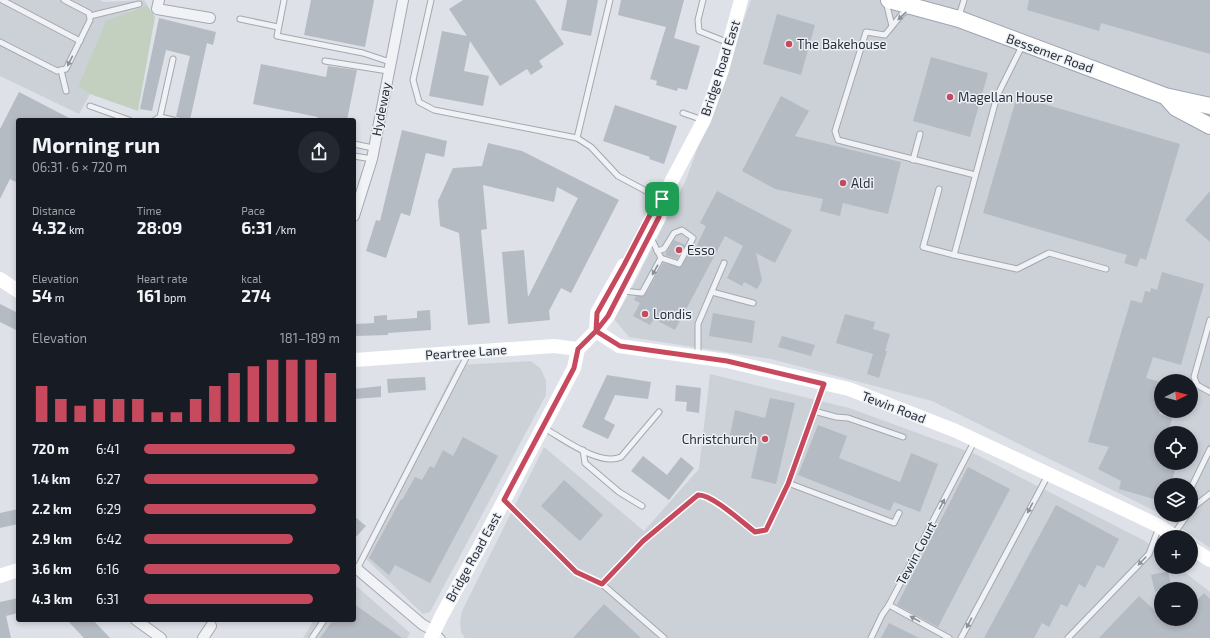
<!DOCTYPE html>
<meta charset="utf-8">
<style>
:root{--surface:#171b24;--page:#242831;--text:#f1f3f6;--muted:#9ea1a6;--accent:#c6495e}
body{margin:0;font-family:"Exo 2",sans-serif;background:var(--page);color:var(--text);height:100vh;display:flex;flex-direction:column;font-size:15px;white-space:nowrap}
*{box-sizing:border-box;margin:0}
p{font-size:13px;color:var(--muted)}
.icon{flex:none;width:22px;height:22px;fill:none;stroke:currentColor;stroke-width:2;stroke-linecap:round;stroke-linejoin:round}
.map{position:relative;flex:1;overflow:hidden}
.side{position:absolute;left:16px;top:118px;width:340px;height:504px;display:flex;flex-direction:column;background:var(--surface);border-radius:4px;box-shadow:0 2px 6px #0003}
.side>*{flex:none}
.needle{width:26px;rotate:84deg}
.controls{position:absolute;left:1154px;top:374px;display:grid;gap:8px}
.controls a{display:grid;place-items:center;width:44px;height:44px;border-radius:50%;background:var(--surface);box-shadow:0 2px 6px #0003;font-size:20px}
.pin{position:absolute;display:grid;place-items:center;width:34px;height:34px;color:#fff;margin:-17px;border-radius:8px;box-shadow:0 2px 6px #0006}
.round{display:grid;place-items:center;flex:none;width:42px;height:42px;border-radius:21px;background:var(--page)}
.head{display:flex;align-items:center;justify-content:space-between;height:68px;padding:0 16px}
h1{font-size:22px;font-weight:700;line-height:30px}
.metrics{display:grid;grid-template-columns:repeat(3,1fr);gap:6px;height:68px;padding:4px 16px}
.metrics div{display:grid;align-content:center}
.metrics b{font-size:17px;font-weight:700}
.metrics small{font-size:11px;font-weight:400}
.metrics p{font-size:11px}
.chart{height:112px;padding:8px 16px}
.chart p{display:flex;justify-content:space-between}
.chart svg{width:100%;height:72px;margin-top:4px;stroke:var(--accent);stroke-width:6}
ul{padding:0 16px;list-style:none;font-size:13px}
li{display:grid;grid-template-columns:64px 48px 1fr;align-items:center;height:30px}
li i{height:10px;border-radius:5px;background:var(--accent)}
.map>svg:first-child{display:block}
.built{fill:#ccd1d8;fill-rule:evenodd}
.green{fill:#c4d0bf}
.building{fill:#b5bbc3}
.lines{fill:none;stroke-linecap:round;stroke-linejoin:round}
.lane-casing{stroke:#a4a8b0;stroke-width:7}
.street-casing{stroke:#a4a8b0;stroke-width:12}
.primary-casing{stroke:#9ea6b1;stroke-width:18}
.lane{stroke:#f0f2f5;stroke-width:5}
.street{stroke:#f0f2f5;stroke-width:10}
.secondary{stroke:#fff;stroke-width:14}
.primary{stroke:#fff;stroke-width:16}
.oneway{fill:#8c9198}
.route-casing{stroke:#fff;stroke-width:8}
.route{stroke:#c6495e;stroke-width:5}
.poi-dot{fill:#c6495e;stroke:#edf0f4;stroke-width:1.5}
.labels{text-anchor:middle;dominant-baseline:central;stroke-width:3;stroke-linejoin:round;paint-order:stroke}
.poi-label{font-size:13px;fill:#28303c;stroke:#edf0f4;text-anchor:start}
.street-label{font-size:13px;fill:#28303c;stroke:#edf0f4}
</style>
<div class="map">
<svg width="1210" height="638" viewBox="0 0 1210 638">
<rect width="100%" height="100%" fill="#dee1e7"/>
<g class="built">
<polygon points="0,0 100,0 104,2 144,0 147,5 128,12 78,87 90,94 79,114 0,76"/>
<path d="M751,0H1210V548L1163,515H1191V485H1161V514L932,401L771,359L629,337L614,319L630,292L686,180ZM1161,381H1191V411H1161ZM1161,433H1191V463H1161Z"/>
<polygon points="531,361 541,369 546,381 546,395 430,612 423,614 361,554 457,365"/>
<path d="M710,374L849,408L975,454L1145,541L1161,554V567H1178L1210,592V638H465L461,632L460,622L462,611L544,447L644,531L699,469ZM1161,589H1191V619H1161Z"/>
<polygon points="354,584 410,633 407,638 303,638 314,620 354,620"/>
</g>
<polygon class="green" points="147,5 155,17 138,111 90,94 78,87 106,21"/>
<g class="building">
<polygon points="311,0 374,0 365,47 304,35"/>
<polygon points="463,0 535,0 564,44 539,61 543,67 531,75 527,69 500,86 470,41 464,71 489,76 483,106 429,96 442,31 467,36 449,9"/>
<polygon points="567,0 598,0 591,36 561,30"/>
<polygon points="621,0 684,0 674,38 700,46 687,90 678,88 677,91 656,85 657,81 650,79 666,27 618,15"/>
<polygon points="1029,0 1210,0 1210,54 1101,23 1099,31 1027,10"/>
<polygon points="777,14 815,25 801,75 763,64"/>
<polygon points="159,18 216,32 213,45 207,43 190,120 176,117 190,56 166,50 152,111 140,109"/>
<polygon points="931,57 988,73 970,137 913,121"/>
<polygon points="261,64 326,77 328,66 357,70 347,120 317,120 318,117 253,104"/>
<polygon points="19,92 73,120 18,120 18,183 10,179 0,199 0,129"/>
<polygon points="781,96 809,111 795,136 901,162 888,214 843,203 840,216 820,211 823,199 775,189 742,171"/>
<polygon points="1017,96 1180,144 1146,260 1140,258 1137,267 1124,263 1127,255 983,213"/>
<polygon points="615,105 677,126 664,164 649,159 650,157 603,141"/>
<polygon points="402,130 447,141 444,157 426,153 410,216 401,213 386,258 366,251 376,220 380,221"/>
<polygon points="488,143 522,151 619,200 571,293 561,288 549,311 550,320 508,324 502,252 524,250 528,297 578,198 557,187 554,202 483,185 487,229 481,230 490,323 468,325 459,233 440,226 438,201 453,168 482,166"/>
<polygon points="717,191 792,230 775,263 756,253 762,280 757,289 744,282 742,286 727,278 743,246 725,236 675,330 654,319 650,325 633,316 640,303 634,300 636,296 645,295 663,263 681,267 693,246 696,247 706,226 700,223"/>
<polygon points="1210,191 1210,242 1185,220"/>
<polygon points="674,240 685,245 677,259 665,255"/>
<polygon points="1162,272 1204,284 1181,365 1153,357 1146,378 1161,382 1161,407 1159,414 1172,418 1168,433 1161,433 1161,463 1177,463 1171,485 1161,485 1161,501 1119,489 1121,481 1098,469 1109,447 1088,442 1131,300 1142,303 1145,291 1150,292 1151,288 1157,290"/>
<polygon points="0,304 18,313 18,331 0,322"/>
<polygon points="430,310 431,330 388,333 388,335 354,336 354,324 374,323 374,316 387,315 387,320 417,318 417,311"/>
<polygon points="713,313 755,321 752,343 709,336"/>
<polygon points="845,314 875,322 873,329 890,334 885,351 887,351 879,378 867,374 873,354 836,343"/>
<polygon points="782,336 815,345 811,356 778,347"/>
<polygon points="607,375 651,382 648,399 615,395 604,419 615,425 608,439 582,427"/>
<polygon points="425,377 426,390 388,393 387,379"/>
<polygon points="676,385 701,388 699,413 686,411 687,402 675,401"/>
<polygon points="381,386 381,397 354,399 354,389"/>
<polygon points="770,398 795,403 776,484 751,478 759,442 730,435 735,410 765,418"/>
<polygon points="818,425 847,436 839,458 900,482 911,453 938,464 920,512 894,502 890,511 798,475"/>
<polygon points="463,437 498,456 430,583 395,565 389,575 369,558 401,499 402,500 415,477 422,480 430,466 434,468 443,450 453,456"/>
<polygon points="643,456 667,475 681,457 694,468 669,500 631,471"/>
<polygon points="968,467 1010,489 938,627 897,605"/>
<polygon points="564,480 603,515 580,541 541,506"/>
<polygon points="1056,505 1119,539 1104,568 1097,565 1085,588 1079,584 1067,607 1061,604 1049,627 1042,623 1034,638 984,638"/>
<polygon points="18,509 18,524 0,528 0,513"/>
<polygon points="354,516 366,526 354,539"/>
<polygon points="1168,571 1172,589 1161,589 1155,592 1151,575"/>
<polygon points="1204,593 1210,599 1210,638 1099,638 1139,596 1161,616 1161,619 1164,619 1173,627 1180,619 1191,619 1191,607"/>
<polygon points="18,598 18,613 6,616 11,638 0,638 0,602"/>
<polygon points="354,604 402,638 320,638 333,620 354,620"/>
<polygon points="604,604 641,638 573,638"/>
<polygon points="67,620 93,620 110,638 84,638"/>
<polygon points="889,623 919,638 881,638"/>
</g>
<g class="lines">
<defs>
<g id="lane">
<polyline points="2,0 80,41"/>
<polyline points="284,0 277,36 363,53 390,62"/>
<polyline points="431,0 413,80 419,102 434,110 577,138 591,147 618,176 661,199"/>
<polyline points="703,0 698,20 699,31 729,43"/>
<polyline points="886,2 892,26"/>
<polyline points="910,9 902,14 885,35 866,32 835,131 838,140 975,175"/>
<polyline points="90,16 139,4"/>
<polyline points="959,16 964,0"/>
<polyline points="240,19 278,27"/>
<polyline points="0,42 57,71 66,69 90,20 89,13 64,0"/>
<polyline points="1023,44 997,96 954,255 1017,269 1049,253 1106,269"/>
<polyline points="325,61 388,71"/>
<polyline points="61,70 66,91"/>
<polyline points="90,106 129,120"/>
<polyline points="683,113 703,120"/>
<polyline points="160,117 173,120"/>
<polyline points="155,120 160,117 173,59"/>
<polyline points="577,138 610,0"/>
<polyline points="354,144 373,148"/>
<polyline points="354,156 372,159"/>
<polyline points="913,160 920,134"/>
<polyline points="939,189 923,247 954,255"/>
<polyline points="657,251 664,249 674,233 682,230 693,238 679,264 661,258"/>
<polyline points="623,291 642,293 661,258 651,238"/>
<polyline points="712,292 753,303"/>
<polyline points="1210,320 1194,377 1197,385 1210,392"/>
<polyline points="698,356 698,324 724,263"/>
<polyline points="814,411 836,417 848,418 903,437"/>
<path d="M544,428C562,438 600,467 621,457L659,412"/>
<polyline points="583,450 585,463 619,492 642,506"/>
<polyline points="788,483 894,523 899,513"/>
<polyline points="1191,488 1210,449"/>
<polyline points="505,501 576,572 602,584 664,638"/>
<polyline points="1191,509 1210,494"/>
<polyline points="1174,534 1187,515"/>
<polyline points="357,569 468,354"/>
<path d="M602,584L643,541L698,495C712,494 743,523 755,532L766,530L788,483L824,385"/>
<polyline points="436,632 442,638"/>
<polyline points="312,638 324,620"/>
<polyline points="871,638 882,615 889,605"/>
<polyline points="949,638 889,605 975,440"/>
<polyline points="961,638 1048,475"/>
<polyline points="1068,638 1149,554 1159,527"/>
</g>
<g id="street">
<polyline points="159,0 157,9 210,18"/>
<polyline points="354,216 372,159 403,0"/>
<polyline points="357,569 423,625 435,631"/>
<polyline points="136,620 161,638"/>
<polyline points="203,638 211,626"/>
</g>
<g id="primary">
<polyline points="889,0 959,19 1165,96 1210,106"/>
<polyline points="1168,99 1176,108 1210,126"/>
</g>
</defs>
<use href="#lane" class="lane-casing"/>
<use href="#street" class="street-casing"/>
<use href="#primary" class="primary-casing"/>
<use href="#lane" class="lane"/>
<use href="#street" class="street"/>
<g class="secondary">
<polyline points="656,207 662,199 704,120 722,70 741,0"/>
<polyline points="0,279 18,291"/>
<polyline points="596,331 619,346 727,361 849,389 956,431 1115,505 1159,526 1175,537"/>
<polyline points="596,331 597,313 624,265"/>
<polyline points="354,360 554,346 578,349"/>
<polyline points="1191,548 1210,560"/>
<polyline points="0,576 18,570"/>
<polyline points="431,638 442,615 479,548 574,368 578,349 596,331 608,316 659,217 662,199"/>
</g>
<use href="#primary" class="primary"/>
</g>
<defs><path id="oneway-solid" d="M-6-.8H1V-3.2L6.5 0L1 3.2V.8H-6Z"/></defs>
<g class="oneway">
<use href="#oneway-solid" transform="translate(902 16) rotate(137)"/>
<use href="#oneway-solid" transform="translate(70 61) rotate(117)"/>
<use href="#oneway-solid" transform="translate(655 270) rotate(119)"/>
<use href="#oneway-solid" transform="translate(942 504) rotate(-62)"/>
<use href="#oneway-solid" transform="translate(1030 508) rotate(118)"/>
<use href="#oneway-solid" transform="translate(1142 561) rotate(134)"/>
<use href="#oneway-solid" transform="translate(915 619) rotate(-151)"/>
<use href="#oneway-solid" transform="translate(969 623) rotate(118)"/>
</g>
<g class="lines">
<defs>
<path id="route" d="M662,199L659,217L608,316L596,331L578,349L574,368L504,500L576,572L602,584L643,541L698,495C712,494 743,523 755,532L766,530L788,484L824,384L727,361L620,346L596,331L597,313L624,265L652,211L662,199"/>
</defs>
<use href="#route" class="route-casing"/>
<use href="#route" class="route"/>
</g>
<g class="poi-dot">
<circle cx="789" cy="44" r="4"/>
<circle cx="950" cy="97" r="4"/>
<circle cx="843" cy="183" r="4"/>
<circle cx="679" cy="250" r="4"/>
<circle cx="645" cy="314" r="4"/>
<circle cx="765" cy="439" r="4"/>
</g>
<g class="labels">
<g class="poi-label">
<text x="797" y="44">The Bakehouse</text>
<text x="958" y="97">Magellan House</text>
<text x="851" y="183">Aldi</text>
<text x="687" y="250">Esso</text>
<text x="653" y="314">Londis</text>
<text x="757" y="439" text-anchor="end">Christchurch</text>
</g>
<g class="street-label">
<text transform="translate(1050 53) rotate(20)">Bessemer Road</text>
<text transform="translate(720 68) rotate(-72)">Bridge Road East</text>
<text transform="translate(381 109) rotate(-79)">Hydeway</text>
<text transform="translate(466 352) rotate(-4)">Peartree Lane</text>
<text transform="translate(894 407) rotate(21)">Tewin Road</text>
<text transform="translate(916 553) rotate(-62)">Tewin Court</text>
<text transform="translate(473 557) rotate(-61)">Bridge Road East</text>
</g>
</g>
</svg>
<div class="controls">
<a><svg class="needle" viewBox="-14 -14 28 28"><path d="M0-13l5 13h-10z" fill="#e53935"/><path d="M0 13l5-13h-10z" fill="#9ea1a6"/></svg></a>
<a><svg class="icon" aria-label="locate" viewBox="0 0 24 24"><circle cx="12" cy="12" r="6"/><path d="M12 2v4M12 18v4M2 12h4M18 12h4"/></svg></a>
<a><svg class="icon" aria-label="layers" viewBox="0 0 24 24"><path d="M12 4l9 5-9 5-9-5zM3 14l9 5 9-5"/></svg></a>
<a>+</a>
<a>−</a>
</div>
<div class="pin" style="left:662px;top:199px;background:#1e9e55"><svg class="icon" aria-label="arrive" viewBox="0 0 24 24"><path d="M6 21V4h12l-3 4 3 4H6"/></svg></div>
<section class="side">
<div class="head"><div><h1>Morning run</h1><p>06:31 · 6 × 720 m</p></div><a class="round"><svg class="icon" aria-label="share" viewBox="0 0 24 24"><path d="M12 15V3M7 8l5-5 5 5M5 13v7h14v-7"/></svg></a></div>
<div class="metrics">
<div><p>Distance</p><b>4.32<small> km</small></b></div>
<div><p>Time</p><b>28:09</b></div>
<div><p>Pace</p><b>6:31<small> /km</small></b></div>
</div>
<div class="metrics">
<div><p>Elevation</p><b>54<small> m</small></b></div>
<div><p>Heart rate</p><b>161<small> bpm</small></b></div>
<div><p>kcal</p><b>274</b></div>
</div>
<div class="chart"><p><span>Elevation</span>181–189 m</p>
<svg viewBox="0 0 160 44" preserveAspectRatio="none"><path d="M5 44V22M15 44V30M25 44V34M35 44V30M45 44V30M55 44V30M65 44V38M75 44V38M85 44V30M95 44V22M105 44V14M115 44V10M125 44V6M135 44V6M145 44V6M155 44V14"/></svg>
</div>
<ul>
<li><b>720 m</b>6:41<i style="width:77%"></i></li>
<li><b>1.4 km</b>6:27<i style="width:89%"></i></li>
<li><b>2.2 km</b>6:29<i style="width:88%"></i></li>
<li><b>2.9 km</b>6:42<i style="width:76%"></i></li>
<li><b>3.6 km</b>6:16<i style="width:100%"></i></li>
<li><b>4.3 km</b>6:31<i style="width:86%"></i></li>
</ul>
</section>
</div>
